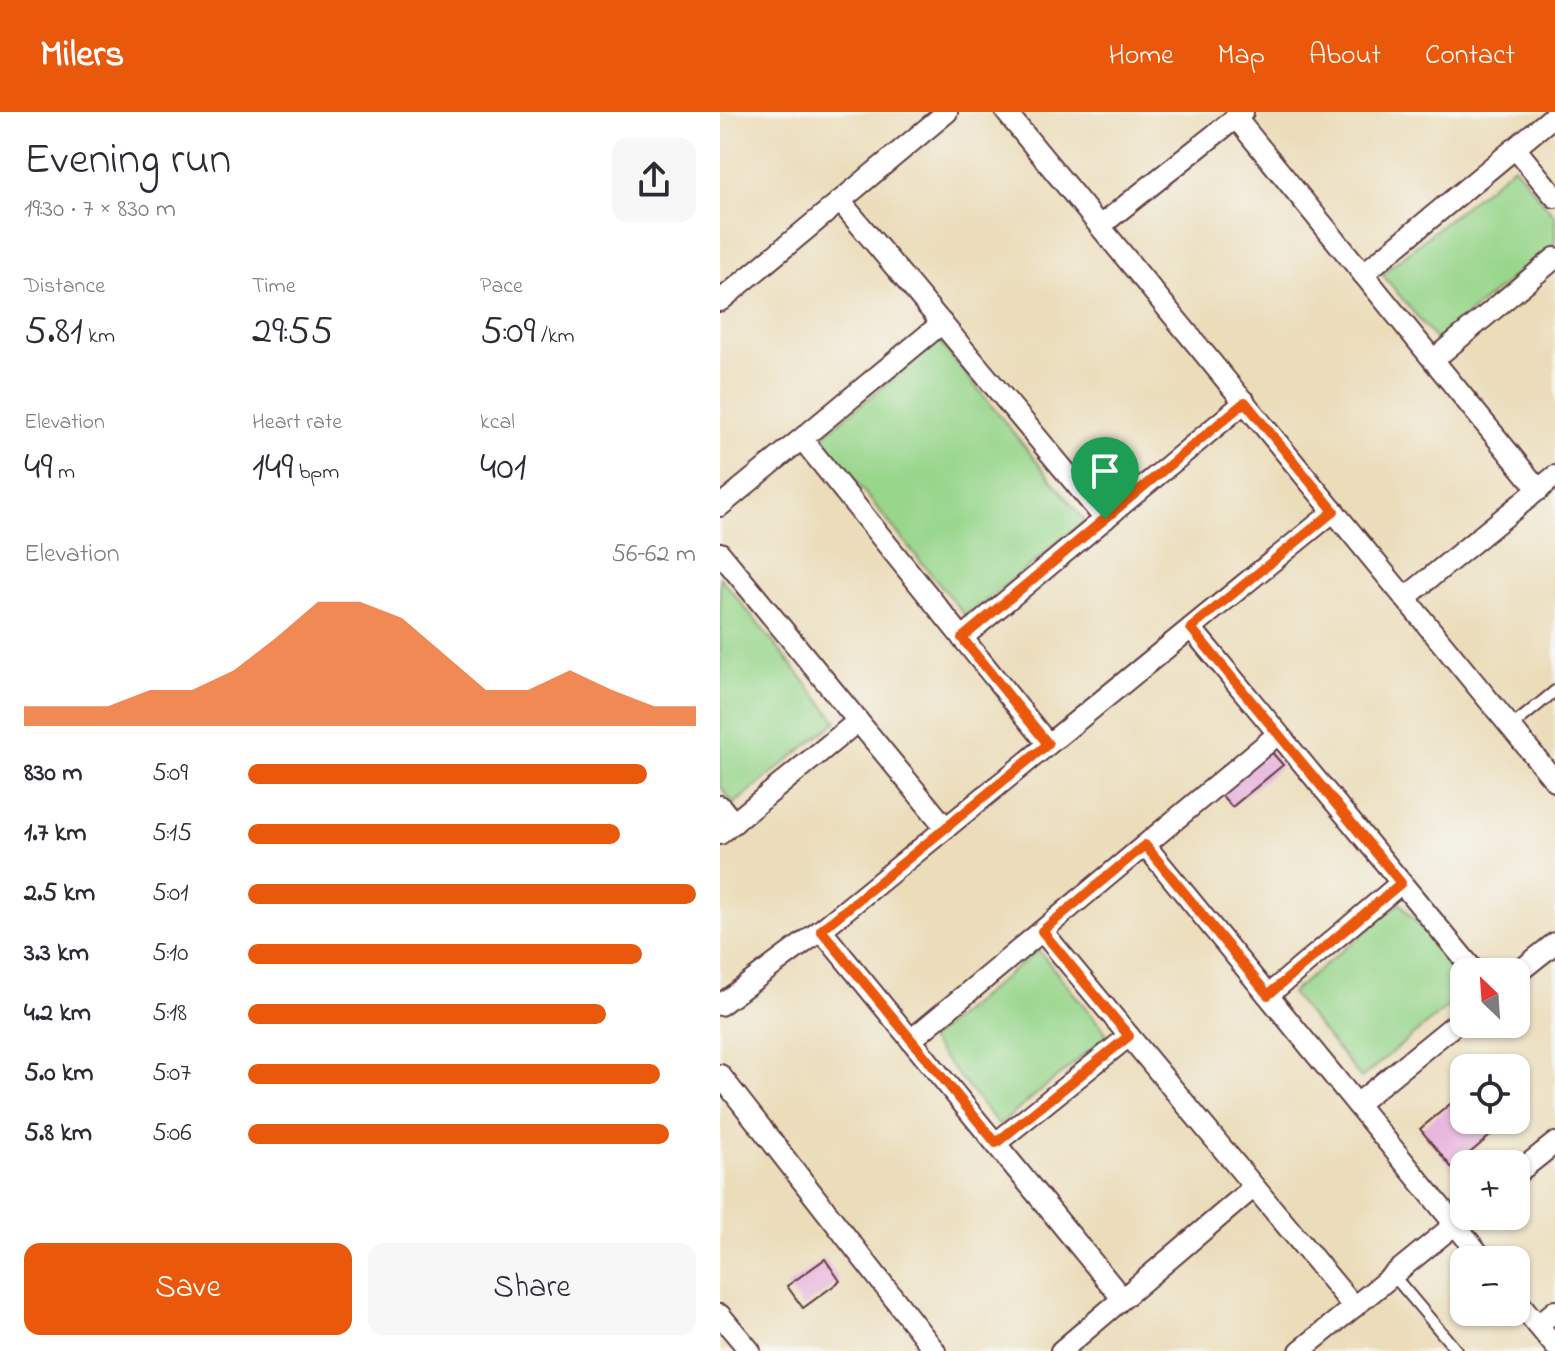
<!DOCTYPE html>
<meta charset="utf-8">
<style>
:root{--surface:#fff;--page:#f7f7f7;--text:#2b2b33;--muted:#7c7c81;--accent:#ea580c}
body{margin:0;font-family:"Indie Flower",sans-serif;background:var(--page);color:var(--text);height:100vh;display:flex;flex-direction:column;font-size:30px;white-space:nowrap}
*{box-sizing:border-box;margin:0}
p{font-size:26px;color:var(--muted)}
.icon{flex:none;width:44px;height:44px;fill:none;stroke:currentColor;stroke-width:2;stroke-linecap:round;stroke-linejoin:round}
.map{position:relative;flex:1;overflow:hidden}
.panel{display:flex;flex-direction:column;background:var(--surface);width:720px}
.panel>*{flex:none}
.needle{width:52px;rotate:335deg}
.tools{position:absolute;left:730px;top:846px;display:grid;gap:16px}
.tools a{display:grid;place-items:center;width:80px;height:80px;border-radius:16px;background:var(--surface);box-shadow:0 2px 6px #0004;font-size:40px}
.pin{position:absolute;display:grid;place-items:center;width:68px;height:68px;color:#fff;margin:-82px -34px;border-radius:50% 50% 50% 0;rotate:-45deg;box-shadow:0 0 8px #0007}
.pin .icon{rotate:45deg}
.round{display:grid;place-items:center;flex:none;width:84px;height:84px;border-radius:16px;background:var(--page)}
.headline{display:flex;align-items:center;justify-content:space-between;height:136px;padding:0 24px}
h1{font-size:44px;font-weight:600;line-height:60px}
.figures{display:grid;grid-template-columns:repeat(3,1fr);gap:12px;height:136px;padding:8px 24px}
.figures div{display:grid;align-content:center}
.figures b{font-size:40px;font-weight:600}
.figures small{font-size:22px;font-weight:400}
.figures p{font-size:22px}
.chart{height:224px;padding:16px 24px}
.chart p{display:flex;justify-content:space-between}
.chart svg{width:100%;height:144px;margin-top:8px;fill:var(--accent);opacity:.7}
.action{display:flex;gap:16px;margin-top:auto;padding:16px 24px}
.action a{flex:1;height:92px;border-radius:16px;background:var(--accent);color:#fff;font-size:32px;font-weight:600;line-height:92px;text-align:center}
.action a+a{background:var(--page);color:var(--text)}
ul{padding:0 24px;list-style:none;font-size:26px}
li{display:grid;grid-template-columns:128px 96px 1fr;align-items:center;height:60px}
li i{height:20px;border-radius:10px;background:var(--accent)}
header{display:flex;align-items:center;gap:48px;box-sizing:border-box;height:112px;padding:0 40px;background:var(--accent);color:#fff}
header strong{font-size:38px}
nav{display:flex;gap:44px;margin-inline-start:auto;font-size:28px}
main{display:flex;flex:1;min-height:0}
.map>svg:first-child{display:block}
.green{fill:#98d68b;stroke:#717a5b;stroke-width:2}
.building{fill:#e6aeda}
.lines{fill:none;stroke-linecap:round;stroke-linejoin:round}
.lane-casing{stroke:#623c40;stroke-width:14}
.street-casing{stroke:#623c40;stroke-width:24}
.lane{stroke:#fff;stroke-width:10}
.street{stroke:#fff;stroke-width:20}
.route-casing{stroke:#fff;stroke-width:16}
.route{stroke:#ea580c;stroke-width:10}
</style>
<header>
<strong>Milers</strong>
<nav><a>Home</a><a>Map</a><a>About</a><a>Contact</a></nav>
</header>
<main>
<section class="panel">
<div class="headline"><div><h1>Evening run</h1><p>19:30 · 7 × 830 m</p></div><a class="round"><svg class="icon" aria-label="share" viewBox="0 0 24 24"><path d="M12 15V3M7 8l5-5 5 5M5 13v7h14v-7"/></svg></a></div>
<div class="figures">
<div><p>Distance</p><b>5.81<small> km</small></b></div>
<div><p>Time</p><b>29:55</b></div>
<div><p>Pace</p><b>5:09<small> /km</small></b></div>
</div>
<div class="figures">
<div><p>Elevation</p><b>49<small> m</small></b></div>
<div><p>Heart rate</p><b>149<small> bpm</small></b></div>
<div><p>kcal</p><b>401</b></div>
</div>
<div class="chart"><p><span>Elevation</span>56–62 m</p>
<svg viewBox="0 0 160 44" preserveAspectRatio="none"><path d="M0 44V38L10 38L20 38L30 33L40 33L50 27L60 17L70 6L80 6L90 11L100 22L110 33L120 33L130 27L140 33L150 38L160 38V44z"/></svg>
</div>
<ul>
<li><b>830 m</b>5:09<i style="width:89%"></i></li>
<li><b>1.7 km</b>5:15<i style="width:83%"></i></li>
<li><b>2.5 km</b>5:01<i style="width:100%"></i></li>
<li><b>3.3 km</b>5:10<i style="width:88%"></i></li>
<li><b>4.2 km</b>5:18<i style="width:80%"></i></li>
<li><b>5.0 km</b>5:07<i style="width:92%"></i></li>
<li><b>5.8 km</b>5:06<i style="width:94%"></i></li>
</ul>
<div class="action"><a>Save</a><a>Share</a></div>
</section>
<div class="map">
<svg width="835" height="1239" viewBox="0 0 835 1239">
<rect width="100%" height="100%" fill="#f6f6f2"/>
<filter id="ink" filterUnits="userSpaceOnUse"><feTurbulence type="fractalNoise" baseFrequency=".0125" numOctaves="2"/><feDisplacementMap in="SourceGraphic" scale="16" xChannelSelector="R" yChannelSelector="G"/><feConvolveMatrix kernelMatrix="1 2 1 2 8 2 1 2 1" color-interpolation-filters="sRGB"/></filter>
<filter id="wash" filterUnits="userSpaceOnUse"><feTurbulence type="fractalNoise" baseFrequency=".006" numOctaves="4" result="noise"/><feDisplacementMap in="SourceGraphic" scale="32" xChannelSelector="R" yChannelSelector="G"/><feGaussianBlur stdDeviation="1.8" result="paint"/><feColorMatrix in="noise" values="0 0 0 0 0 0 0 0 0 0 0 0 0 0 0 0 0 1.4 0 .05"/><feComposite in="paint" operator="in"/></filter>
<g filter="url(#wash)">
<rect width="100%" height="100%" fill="#ebddba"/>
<g class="green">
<polygon points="794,54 835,104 835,131 716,228 662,162"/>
<polygon points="219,229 365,409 246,505 100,326"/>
<polygon points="0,465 117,609 14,692 0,674"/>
<polygon points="680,791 744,868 744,881 641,966 571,881"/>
<polygon points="318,838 388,923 279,1013 209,928"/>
</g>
<g id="blocks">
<g class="building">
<polygon points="548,636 563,653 512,695 497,678"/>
<polygon points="740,984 744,989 744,1008 759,1008 771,1023 732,1056 700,1017"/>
<polygon points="105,1147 120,1169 83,1196 67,1174"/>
</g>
</g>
</g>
<g filter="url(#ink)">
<use href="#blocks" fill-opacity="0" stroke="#623c40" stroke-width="2"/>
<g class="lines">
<defs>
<g id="lane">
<polyline points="791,615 835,579"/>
<polyline points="673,1163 737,1239"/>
</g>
<g id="street">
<polyline points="286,0 835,669"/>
<polyline points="516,6 819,378"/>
<polyline points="795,36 835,85"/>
<polyline points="120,89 385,407"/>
<polyline points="380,114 523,0"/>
<polyline points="643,162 835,3"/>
<polyline points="0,189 227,0"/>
<polyline points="713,248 835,146"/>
<polyline points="82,327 328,632"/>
<polyline points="0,394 222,211"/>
<polyline points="0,441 226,716"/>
<polyline points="685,486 835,364"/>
<polyline points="471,516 755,860"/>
<polyline points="242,526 525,290"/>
<polyline points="0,694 14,711"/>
<polyline points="0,722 138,609"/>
<polyline points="425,733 764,1148"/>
<polyline points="101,818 401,1185"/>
<polyline points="322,819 634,1195"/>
<polyline points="796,862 835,831"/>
<polyline points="548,883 681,771"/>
<polyline points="0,893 101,818 614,399"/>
<polyline points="191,928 558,622"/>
<polyline points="0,963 215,1239"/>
<polyline points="637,992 744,905"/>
<polyline points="276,1031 409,924"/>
<polyline points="796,1062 835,1031"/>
<polyline points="796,1187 835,1234"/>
<polyline points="0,1203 30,1239"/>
<polyline points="818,1213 835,1199"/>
<polyline points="341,1239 534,1075"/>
<polyline points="580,1239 744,1105"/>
</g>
</defs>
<use href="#lane" class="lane-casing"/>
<use href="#street" class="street-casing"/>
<use href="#lane" class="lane"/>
<use href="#street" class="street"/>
</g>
</g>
<g class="lines" filter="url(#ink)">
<defs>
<polygon id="route" points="525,290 614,399 471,516 681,771 548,883 425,733 322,819 409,924 276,1031 101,818 328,632 242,526"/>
</defs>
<use href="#route" class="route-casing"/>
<use href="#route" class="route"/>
</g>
</svg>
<div class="tools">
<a><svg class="needle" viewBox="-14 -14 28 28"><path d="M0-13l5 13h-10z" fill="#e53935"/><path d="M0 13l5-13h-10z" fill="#7c7c81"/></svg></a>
<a><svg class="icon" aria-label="locate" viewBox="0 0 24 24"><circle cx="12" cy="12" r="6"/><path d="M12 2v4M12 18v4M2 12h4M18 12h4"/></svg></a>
<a>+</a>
<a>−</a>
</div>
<div class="pin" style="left:385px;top:407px;background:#1e9e55"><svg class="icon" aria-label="arrive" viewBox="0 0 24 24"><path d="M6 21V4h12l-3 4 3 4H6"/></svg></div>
</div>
</main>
